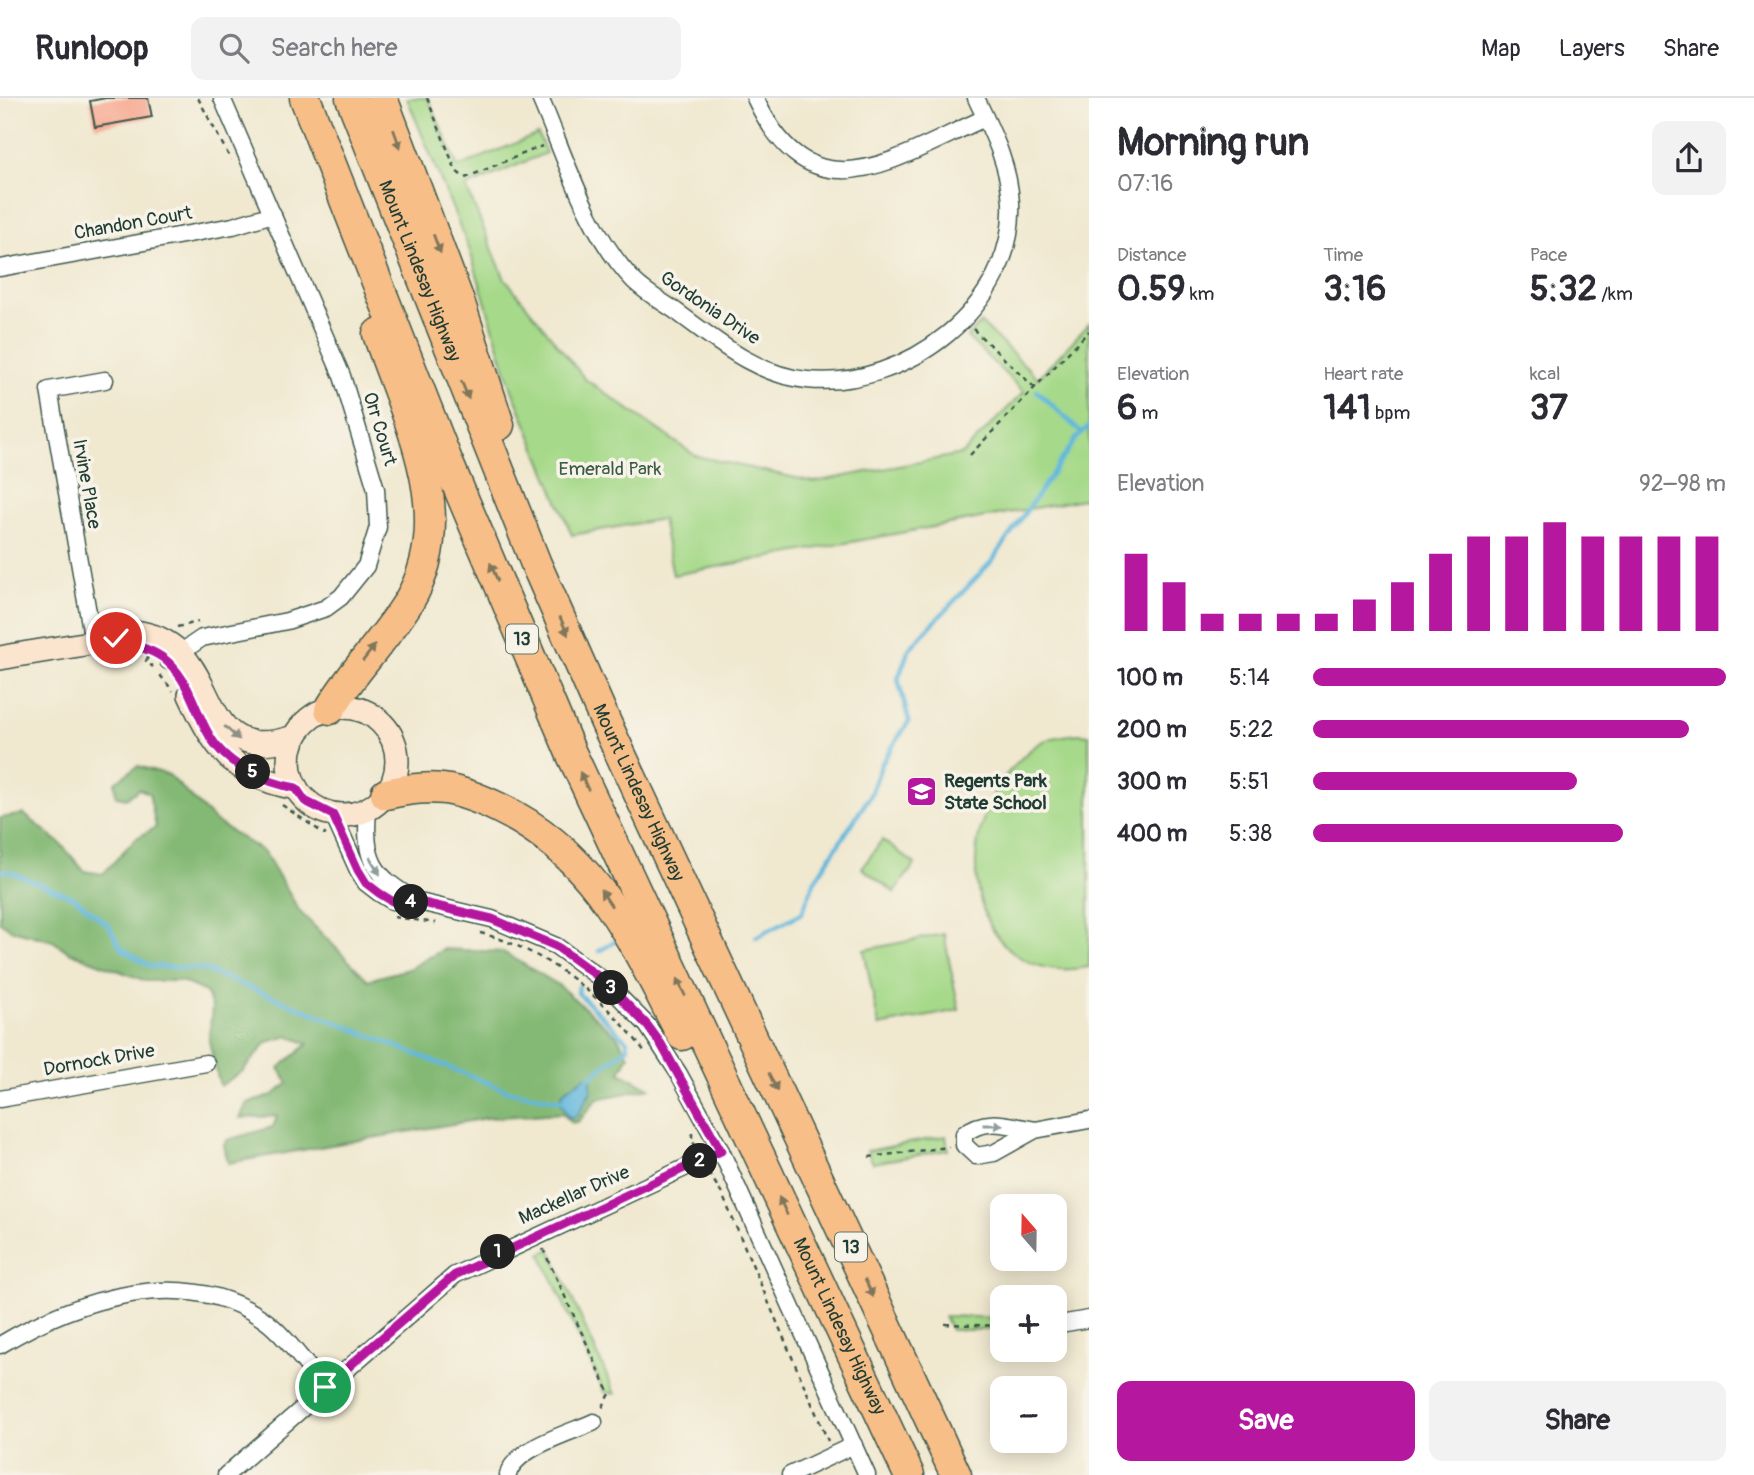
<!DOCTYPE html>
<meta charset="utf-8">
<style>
:root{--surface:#fff;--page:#f2f2f3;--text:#2b2b33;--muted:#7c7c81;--line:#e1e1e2;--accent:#b5179e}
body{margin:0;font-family:Pangolin,sans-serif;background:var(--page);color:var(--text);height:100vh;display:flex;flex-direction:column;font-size:26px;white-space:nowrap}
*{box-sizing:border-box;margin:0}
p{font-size:23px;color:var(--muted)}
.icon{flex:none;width:38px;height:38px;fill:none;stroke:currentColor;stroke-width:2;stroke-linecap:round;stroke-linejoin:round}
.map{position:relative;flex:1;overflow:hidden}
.details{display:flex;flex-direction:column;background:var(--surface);width:665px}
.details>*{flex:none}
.needle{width:46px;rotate:340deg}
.controls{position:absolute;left:990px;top:1096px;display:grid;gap:14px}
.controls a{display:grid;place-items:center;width:77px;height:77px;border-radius:14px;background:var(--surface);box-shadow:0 4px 18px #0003;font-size:35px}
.pin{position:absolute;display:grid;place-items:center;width:60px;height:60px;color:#fff;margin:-30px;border:4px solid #fff;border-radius:50%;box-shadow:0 2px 7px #0007}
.km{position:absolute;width:35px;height:35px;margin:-18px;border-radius:50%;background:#222;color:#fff;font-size:19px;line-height:35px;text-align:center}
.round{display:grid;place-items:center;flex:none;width:74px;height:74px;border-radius:14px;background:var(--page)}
.head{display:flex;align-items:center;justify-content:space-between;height:119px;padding:0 28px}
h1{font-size:38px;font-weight:800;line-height:52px}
.metrics{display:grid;grid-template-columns:repeat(3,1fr);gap:10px;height:119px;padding:7px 28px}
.metrics div{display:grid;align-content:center}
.metrics b{font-size:35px;font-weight:800}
.metrics small{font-size:19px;font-weight:400}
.metrics p{font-size:19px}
.chart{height:196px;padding:14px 28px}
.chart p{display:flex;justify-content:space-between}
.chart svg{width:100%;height:126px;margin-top:7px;stroke:var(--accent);stroke-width:6}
.primary-button{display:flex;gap:14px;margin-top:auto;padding:14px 28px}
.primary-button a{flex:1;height:80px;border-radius:14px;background:var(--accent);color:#fff;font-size:28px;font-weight:800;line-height:80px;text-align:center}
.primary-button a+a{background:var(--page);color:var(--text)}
ul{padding:0 28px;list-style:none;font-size:23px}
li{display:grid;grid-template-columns:112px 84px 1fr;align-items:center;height:52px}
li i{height:18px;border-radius:9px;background:var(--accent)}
header{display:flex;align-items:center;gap:42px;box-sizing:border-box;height:98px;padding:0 35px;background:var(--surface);border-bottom:2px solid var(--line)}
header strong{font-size:33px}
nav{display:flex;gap:38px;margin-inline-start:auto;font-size:24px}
.search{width:490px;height:63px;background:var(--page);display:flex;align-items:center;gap:18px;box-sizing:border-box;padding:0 24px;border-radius:14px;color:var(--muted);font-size:26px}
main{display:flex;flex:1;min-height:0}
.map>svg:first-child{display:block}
.green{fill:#a6d989;stroke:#628b5e;stroke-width:2}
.forest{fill:#84b975;stroke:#527b54;stroke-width:2;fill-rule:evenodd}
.water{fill:#60b7dd;stroke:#407a88;stroke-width:2}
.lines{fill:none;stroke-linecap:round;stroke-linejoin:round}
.stream{stroke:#60b7dd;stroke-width:4.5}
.building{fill:#f7a68d}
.street-casing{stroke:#3e574b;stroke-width:19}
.secondary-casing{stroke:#3e574b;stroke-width:26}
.highway-casing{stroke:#3e574b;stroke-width:33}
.path{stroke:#3e574b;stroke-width:2.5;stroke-dasharray:5 5;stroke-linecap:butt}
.street{stroke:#fff;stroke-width:16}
.secondary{stroke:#fce5cf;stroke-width:23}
.highway{stroke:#f7be88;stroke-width:30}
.oneway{fill:#80775a}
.oneway2{fill:#8e9182}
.oneway3{fill:#8f9e9a}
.route-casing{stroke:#fff;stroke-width:14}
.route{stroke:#b5179e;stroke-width:9}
.labels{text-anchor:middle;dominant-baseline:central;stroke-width:7;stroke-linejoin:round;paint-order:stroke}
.shield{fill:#f7f3e8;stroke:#60746a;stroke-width:2}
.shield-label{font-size:18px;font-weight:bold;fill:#1f3d34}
.street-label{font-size:19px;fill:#1f3d34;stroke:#f7f3e8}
.park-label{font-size:19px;fill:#3a5c45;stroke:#f7f3e8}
.poi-label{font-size:19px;font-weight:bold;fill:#1f3d34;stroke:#f7f3e8;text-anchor:start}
</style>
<header>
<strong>Runloop</strong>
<div class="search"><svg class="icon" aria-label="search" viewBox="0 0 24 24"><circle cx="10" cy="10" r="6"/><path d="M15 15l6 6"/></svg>Search here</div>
<nav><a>Map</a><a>Layers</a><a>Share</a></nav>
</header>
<main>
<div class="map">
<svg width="1089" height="1377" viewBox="0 0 1089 1377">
<rect width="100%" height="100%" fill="#f7f3e8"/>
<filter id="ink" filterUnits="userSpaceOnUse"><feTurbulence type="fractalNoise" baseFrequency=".0143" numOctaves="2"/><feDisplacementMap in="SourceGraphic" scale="14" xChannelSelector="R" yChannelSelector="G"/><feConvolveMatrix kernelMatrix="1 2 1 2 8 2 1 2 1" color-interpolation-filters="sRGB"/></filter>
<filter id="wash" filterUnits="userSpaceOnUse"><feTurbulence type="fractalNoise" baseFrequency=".00686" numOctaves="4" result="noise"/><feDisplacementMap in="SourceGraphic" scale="28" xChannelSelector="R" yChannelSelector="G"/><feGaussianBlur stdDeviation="1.57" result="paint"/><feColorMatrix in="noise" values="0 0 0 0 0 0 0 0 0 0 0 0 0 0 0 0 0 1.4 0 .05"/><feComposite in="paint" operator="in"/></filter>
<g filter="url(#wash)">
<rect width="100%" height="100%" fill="#f0e8cf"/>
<g class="green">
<polygon points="407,0 428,0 458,69 538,36 546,55 466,89 504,179 585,281 696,358 814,384 962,356 1024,294 967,239 981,225 1038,280 1089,226 1089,400 673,477 662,421 572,437 512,292 470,153"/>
<path d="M1080,636L1089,637V869C969,892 945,739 1015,667C1024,657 1036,645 1049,641C1058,638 1070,637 1080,636Z"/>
<polygon points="882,742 915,766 894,794 862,770"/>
<polygon points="944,836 959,912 879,928 864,852"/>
<polygon points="946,1038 948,1052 873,1065 867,1053"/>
<polygon points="550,1151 615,1296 604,1294 541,1156"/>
<polygon points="944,1218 1003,1220 1003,1232 951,1232"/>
</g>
<path class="forest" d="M138,668L169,677L215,723L265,755L300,814L368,882L408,871L444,851L503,854L557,886L617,938L629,958L620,974L650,990L597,1001L579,1023L572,1025L562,1015L487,1020L228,1065L224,1047L227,1042L273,1029L277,1018L240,1020L247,1005L273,997L288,985L279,970L308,946L289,938L267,944L243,973L220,988L209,943L212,909L206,894L181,883H146L69,854L53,843L12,832L0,824V720L24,716L61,746L84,773L103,776L135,741L156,729L149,695L139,691L127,700L116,698L115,684ZM580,985L591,993L577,1018L569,1020L571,989Z"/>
<polygon class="water" points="585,979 591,981 591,993 577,1018 569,1020 560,1003 564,993"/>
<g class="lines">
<g class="stream">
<polyline points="1037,293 1082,335"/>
<polyline points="0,773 8,773 75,800 109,828 121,850 150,868 203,871 508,993 564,1003"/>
<polyline points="756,839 802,815 815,782 870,698 882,665 909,623 898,581 909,551 992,463 1076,341 1089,328"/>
<polyline points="599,853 617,842"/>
<polyline points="579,888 578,895 627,943 628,949 585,983"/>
</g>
</g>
<g id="blocks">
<polygon class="building" points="106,0 148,0 152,19 95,29 90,3"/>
</g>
</g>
<g filter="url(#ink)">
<use href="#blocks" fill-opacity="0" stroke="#3e574b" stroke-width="2"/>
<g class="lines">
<defs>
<g id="street">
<path d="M540,0C567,62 586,133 634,183C646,195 663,204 677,214C717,243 756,277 807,282C905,292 1016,208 1011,105C1009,66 992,34 976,0"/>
<path d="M755,0C812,123 894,60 985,20"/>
<polyline points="0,170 233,128 273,116"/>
<polyline points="93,543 49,292 105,282"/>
<polyline points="168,563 202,540 287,523 326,510 341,499 366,468 378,429 376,391 342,278 222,0"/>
<path d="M368,712C364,762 372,777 415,802"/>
<polyline points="333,717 358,772 366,785 379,795 392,803 419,804 492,821 556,848 603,882 647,927 679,976 721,1053 867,1377"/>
<polyline points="0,1001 206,965"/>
<path d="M1035,1032C1010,1028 986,1018 964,1036V1047L976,1058L994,1055L1035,1032L1089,1022"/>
<polyline points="1060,1226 1089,1221"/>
<path d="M0,1247C76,1201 184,1166 263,1221C284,1235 307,1269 325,1289"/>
<polyline points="226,1377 455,1177 721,1053"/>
<path d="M508,1377C514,1350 570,1335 594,1324"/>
<polyline points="790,1377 854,1347"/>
</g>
<g id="secondary">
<path d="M0,560C38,553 77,548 116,540C124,538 132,534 141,535C228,551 189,673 294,639"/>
<path d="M190,597C215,651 233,678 296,690"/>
<circle cx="343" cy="663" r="54"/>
</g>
<g id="highway">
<path id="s1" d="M305,0L448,365L571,655L909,1377"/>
<path id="s2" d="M351,0L536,466L606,625L956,1377"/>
<polyline points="382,0 460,206 499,327"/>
<path d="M330,611C353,572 386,541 409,503C460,417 406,320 378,236"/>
<path d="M386,696C432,685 456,689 499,710C598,757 634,846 682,937"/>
</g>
</defs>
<use href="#street" class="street-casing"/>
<use href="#secondary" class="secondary-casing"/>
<use href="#highway" class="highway-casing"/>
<g class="path">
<polyline points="198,0 231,62"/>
<polyline points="427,0 456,73 465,80 542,48"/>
<polyline points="973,231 1034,289"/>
<polyline points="970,357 1089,233"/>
<polyline points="177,529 198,524"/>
<polyline points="148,559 146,563 153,569"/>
<polyline points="160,577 173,593"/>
<polyline points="282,707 326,737"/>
<polyline points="394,819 436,825"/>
<path d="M480,835C545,851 606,901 645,954"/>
<polyline points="692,1035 692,1043 695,1047"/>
<polyline points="869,1059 949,1049"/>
<polyline points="709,1075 722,1096 828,1343"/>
<polyline points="543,1151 610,1296 601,1312"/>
<polyline points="945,1226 1003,1228"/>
</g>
<use href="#street" class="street"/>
<use href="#secondary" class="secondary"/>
<use href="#highway" class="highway"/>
</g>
<defs><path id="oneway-solid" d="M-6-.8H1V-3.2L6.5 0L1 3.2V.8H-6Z" transform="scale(1.75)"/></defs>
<g class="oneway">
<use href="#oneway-solid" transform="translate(397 41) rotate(70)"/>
<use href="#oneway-solid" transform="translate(437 146) rotate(69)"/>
<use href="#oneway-solid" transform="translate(465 292) rotate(68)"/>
<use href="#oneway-solid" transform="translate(494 474) rotate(-113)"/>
<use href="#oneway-solid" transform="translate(564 528) rotate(66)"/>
<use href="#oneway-solid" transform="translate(369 555) rotate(-52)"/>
<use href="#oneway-solid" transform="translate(584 683) rotate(-115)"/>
<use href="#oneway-solid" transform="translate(606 800) rotate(-124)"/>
<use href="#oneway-solid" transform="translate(681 889) rotate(-115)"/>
<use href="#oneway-solid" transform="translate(773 984) rotate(65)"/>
<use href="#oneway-solid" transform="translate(783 1108) rotate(-115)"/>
<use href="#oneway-solid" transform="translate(869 1190) rotate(65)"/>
</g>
<use class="oneway2" href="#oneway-solid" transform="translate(232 635) rotate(42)"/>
<g class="oneway3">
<use href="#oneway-solid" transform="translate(375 768) rotate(59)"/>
<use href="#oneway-solid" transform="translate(993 1027)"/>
</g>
</g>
<g class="lines" filter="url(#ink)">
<defs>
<path id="route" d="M116,540C134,548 155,551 169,565C189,584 195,612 208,635C224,666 263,684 296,690L305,703L333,717L358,772L366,785L379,795L392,803L419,804L492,821L556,848L603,882L647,927L661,946L721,1053L455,1177L325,1289"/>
</defs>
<use href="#route" class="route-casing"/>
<use href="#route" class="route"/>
</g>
<defs>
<symbol id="school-square" viewBox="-11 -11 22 22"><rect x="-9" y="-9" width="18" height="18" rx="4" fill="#b5179e" stroke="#f7f3e8"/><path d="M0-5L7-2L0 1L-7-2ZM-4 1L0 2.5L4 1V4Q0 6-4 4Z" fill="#fff"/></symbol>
</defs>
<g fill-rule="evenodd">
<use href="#school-square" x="904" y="676" width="35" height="35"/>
</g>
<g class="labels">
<g class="shield">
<rect x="506" y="526.5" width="32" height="29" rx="5"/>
<rect x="835" y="1134.5" width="32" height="29" rx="5"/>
</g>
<g class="shield-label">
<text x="522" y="541">13</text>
<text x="851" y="1149">13</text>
</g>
<g class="street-label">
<text transform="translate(133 125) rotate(-10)">Chandon Court</text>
<text stroke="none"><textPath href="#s2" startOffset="186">Mount Lindesay Highway</textPath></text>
<text transform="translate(710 210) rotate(34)">Gordonia Drive</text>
<text transform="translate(380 331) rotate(73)">Orr Court</text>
<text transform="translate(87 386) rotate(80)">Irvine Place</text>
<text stroke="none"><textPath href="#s2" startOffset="752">Mount Lindesay Highway</textPath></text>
<text transform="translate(99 962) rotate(-10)">Dornock Drive</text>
<text transform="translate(574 1097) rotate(-24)">Mackellar Drive</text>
<text stroke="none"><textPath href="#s1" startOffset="1340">Mount Lindesay Highway</textPath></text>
</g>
<g class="park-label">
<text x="610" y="371">Emerald Park</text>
</g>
<g class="poi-label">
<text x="944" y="683">Regents Park<tspan x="944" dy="22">State School</tspan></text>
</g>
</g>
</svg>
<div class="controls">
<a><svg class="needle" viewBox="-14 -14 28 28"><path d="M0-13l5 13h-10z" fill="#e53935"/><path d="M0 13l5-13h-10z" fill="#7c7c81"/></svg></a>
<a>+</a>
<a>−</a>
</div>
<div class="pin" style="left:325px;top:1289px;background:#1e9e55"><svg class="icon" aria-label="arrive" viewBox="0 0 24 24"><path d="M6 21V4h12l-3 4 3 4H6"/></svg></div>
<div class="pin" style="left:116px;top:540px;background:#d93025"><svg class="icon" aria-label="check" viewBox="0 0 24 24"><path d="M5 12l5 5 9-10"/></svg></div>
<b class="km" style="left:498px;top:1154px">1</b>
<b class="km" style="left:700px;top:1063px">2</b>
<b class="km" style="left:611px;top:890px">3</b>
<b class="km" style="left:411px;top:804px">4</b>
<b class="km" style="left:253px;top:674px">5</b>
</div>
<section class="details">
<div class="head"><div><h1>Morning run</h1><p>07:16</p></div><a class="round"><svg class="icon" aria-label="share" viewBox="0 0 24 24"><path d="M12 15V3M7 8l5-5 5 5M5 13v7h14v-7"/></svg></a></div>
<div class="metrics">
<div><p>Distance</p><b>0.59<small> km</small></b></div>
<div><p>Time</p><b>3:16</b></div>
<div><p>Pace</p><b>5:32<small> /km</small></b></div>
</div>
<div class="metrics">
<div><p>Elevation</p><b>6<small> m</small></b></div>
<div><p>Heart rate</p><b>141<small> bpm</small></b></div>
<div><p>kcal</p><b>37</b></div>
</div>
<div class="chart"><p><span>Elevation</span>92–98 m</p>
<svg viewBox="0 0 160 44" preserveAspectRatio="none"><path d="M5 44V17M15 44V27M25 44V38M35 44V38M45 44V38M55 44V38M65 44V33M75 44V27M85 44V17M95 44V11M105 44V11M115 44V6M125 44V11M135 44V11M145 44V11M155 44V11"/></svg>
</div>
<ul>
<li><b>100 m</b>5:14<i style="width:100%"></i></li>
<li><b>200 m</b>5:22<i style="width:91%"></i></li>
<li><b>300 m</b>5:51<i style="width:64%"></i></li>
<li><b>400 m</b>5:38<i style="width:75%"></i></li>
</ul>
<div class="primary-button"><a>Save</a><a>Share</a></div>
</section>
</main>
